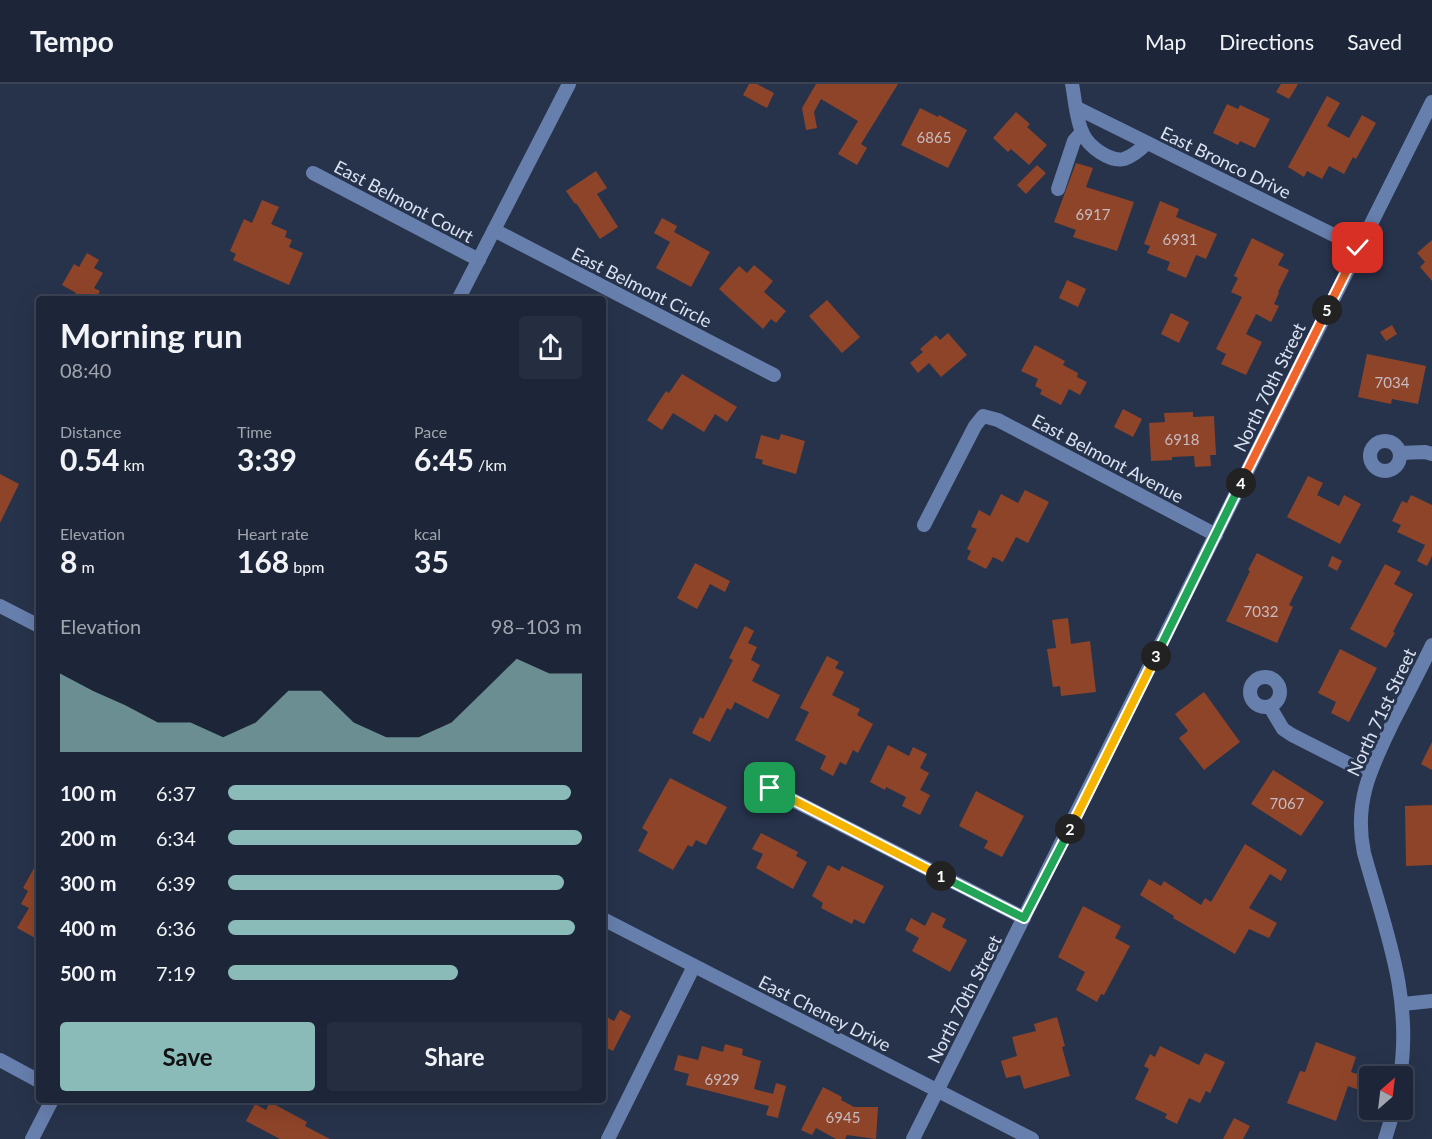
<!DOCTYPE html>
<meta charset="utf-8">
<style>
:root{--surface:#1d2638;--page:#252e40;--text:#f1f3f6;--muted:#a0a5ae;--line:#3b4353;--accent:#8bbbb9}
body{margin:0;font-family:Lato,sans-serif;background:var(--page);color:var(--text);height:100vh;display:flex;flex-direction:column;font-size:22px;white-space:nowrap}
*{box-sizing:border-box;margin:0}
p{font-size:20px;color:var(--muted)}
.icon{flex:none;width:33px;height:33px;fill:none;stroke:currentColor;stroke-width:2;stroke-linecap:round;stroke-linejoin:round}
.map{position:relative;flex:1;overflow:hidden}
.sheet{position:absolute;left:36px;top:212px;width:570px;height:807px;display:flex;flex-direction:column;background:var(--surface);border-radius:6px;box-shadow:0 6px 24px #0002,0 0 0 2px var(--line)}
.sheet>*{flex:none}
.needle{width:39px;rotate:28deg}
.controls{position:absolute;left:1359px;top:982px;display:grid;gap:12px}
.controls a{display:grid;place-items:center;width:54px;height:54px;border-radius:6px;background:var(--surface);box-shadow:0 6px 24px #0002,0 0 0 2px var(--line);font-size:30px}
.pin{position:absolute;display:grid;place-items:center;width:51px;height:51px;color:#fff;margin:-26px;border-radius:12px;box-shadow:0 3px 9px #0006}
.km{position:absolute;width:30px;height:30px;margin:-15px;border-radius:50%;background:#222;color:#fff;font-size:16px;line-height:30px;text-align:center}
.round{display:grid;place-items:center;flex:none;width:63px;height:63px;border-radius:6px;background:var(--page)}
.head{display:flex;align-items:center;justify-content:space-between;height:102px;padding:0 24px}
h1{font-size:33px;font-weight:700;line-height:45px}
.figures{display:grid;grid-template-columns:repeat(3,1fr);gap:9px;height:102px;padding:6px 24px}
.figures div{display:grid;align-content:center}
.figures b{font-size:30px;font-weight:700}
.figures small{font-size:16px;font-weight:400}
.figures p{font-size:16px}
.chart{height:168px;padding:12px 24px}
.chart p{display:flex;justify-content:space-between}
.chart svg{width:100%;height:108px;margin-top:6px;fill:var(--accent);opacity:.7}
.cta{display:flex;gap:12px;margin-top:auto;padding:12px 24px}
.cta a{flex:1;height:69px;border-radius:6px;background:var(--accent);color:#111;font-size:24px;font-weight:700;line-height:69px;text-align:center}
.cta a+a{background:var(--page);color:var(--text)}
ul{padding:0 24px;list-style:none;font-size:20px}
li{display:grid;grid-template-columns:96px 72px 1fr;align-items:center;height:45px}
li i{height:15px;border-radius:8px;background:var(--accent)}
header{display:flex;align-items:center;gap:36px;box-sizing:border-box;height:84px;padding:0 30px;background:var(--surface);border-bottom:2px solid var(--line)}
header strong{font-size:28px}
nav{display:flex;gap:33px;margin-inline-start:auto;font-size:21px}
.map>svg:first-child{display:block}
.building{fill:#8e4429}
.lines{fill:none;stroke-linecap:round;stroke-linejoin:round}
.minor{stroke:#677fad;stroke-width:14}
.split-1-casing{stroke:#fff;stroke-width:12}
.split-2-casing{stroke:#fff;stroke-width:12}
.split-3-casing{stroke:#fff;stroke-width:12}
.split-4-casing{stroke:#fff;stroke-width:12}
.split-5-casing{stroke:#fff;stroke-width:12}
.split-6-casing{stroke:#fff;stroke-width:12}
.split-1{stroke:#f5b400;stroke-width:8}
.split-2{stroke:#22a559;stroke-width:8}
.split-3{stroke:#f5b400;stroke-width:8}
.split-4{stroke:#22a559;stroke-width:8}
.split-5{stroke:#f0652b;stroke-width:8}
.split-6{stroke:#f0652b;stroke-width:8}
.labels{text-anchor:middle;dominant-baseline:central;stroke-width:6;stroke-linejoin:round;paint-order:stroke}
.number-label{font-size:15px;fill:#c7bac0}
.street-label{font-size:18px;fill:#dae2f2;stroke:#27334b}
</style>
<header>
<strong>Tempo</strong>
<nav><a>Map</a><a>Directions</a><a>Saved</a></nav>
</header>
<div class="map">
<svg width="1432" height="1055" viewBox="0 0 1432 1055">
<rect width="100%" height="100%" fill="#27334b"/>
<g class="building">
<polygon points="749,0 757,0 774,9 767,24 743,11"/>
<polygon points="816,0 898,0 861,60 867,64 857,81 838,70 858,37 821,15 814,28 817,44 806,46 802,24"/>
<polygon points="1281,0 1298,0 1289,15 1276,8"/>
<polygon points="1327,12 1340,19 1327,42 1349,54 1362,31 1376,39 1356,75 1353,73 1344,90 1329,82 1322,95 1307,87 1304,93 1288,83"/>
<polygon points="1227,20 1238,25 1240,21 1270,35 1255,64 1240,57 1238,61 1213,49"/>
<polygon points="920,24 938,33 939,31 967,46 948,84 901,61"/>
<polygon points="1016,28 1030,40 1027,43 1047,61 1029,81 1011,65 1008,68 993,54"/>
<polygon points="1076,79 1093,84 1086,103 1134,118 1117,167 1073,153 1076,146 1054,138"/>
<polygon points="1037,81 1046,89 1026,110 1017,101"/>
<polygon points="596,87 607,104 597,110 618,143 600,155 576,119 575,120 566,107"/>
<polygon points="262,116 279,123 271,140 287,147 285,153 292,156 289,163 303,169 289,201 233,176 236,170 230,167 244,135 252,139"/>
<polygon points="1160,117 1179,125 1176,133 1217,150 1206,175 1196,171 1186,194 1167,186 1170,178 1147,169 1150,162 1144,160"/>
<polygon points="662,134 677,142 674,148 710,168 691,203 656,184 670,158 654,149"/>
<polygon points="1252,154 1284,170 1278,181 1289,186 1278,208 1279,209 1274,220 1279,222 1271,238 1256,230 1246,250 1262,258 1246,291 1221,280 1226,270 1216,265 1242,213 1231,208 1238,194 1234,192"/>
<polygon points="1432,156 1432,197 1420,183 1425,178 1417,169"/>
<polygon points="87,169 99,176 94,184 103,189 94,204 100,207 96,214 72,214 76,209 62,201 74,180 79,183"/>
<polygon points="754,181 773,197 764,208 786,227 776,239 771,235 763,245 719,205 739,182 747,189"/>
<polygon points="1067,196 1086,205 1078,223 1059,214"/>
<polygon points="827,216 860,253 842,269 809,232"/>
<polygon points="1171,229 1189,238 1179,259 1161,250"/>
<polygon points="1392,241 1397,250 1386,257 1380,248"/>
<polygon points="948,249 967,271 941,293 929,279 918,289 910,279 923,268 920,265 936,251 940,256"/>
<polygon points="1035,261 1065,277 1063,281 1078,289 1077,293 1087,298 1080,311 1069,305 1061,321 1040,310 1042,306 1035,302 1038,295 1021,287"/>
<polygon points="1367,270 1426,282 1418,320 1392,315 1391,320 1358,313"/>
<polygon points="682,290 737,323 727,338 715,330 704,348 673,329 662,346 647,336 666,307 669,309"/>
<polygon points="1123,325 1142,335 1133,353 1114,343"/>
<polygon points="1193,328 1193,333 1214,332 1216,371 1210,371 1211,382 1195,383 1194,372 1172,373 1172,376 1151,377 1149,339 1165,338 1164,329"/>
<polygon points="781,350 805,357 796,390 762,380 763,376 755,374 761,351 779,356"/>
<polygon points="0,390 19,400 0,439"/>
<polygon points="1308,392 1323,399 1317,411 1339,422 1344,411 1361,420 1340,460 1287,433"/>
<polygon points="1025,406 1049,418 1028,459 1016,453 1003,478 993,473 986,485 967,475 971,467 967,465 977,445 971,443 979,426 990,432 1001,410 1018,419"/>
<polygon points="1411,411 1432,421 1432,472 1427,482 1417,477 1425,461 1397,448 1401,441 1392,437 1402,417 1407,419"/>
<polygon points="1257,469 1303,493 1289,521 1293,523 1277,559 1226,537 1250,487 1248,486"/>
<polygon points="1332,472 1342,477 1337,487 1328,482"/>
<polygon points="695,479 730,497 725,508 710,500 697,525 677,514"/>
<polygon points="1385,480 1401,488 1394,500 1413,510 1393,548 1395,549 1386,564 1350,545"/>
<polygon points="1068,534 1071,560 1090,557 1096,608 1061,612 1060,602 1053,603 1047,565 1056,564 1052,536"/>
<polygon points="745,542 754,547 748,559 757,563 751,576 760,581 752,597 780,611 768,635 735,618 731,626 727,624 710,658 692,649 700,633 703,635 733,576 729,574"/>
<polygon points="1340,565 1377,584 1349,638 1331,629 1336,618 1318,609"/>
<polygon points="827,572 839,578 835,584 844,588 832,611 860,625 857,631 873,640 858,669 853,666 846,681 840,678 833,692 820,685 826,672 795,656 809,628 800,624"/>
<polygon points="1204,608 1240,658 1204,686 1179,654 1188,647 1175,630"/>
<polygon points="1432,658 1432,686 1421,680"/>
<polygon points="888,661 909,672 913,663 927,670 920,684 929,689 920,706 930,711 920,731 902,722 906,713 886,703 885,706 870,698"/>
<polygon points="1273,686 1324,718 1301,752 1251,720"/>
<polygon points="670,694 727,723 706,761 696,756 692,763 688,761 673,786 638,767 648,748 642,744"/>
<polygon points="976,707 1024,732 1002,773 984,764 988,757 959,742"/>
<polygon points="1432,721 1432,781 1406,782 1405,722"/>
<polygon points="761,749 798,768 796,772 807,778 793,805 756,784 763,770 752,765"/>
<polygon points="1245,760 1287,786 1281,797 1270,790 1249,824 1277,839 1269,854 1249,845 1235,870 1173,834 1174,832 1140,811 1149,795 1161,802 1164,797 1201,821 1205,814 1211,818"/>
<polygon points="39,775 39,856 17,844 29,824 21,820 28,807 23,804"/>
<polygon points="828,781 839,787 842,782 884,802 864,840 854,835 852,840 821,824 823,819 812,812"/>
<polygon points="1083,822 1121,842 1115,854 1130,862 1104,911 1101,910 1097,918 1076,906 1085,888 1058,873"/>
<polygon points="932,828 946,835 942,843 967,856 950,888 912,867 919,854 905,846 911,834 925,842"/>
<polygon points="620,926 631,932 613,967 603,962 603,941 607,933 614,937"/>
<polygon points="1057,933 1065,962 1062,963 1070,992 1024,1005 1020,991 1006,994 1001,977 1017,972 1012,953 1036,947 1034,940"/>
<polygon points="1316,958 1356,973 1351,988 1363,992 1359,1006 1348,1002 1336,1037 1287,1019 1300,987 1305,988"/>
<polygon points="725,960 743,965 742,971 761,977 754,1005 773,1010 776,999 786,1002 778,1034 766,1031 769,1022 686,1001 689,990 674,986 678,971 698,976 702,962 723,968"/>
<polygon points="1160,962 1199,981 1205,969 1225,978 1210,1009 1206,1007 1200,1019 1189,1014 1177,1040 1165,1034 1167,1030 1135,1015 1149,985 1144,982 1150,970 1155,973"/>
<polygon points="823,1003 842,1013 841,1016 854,1023 878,1023 876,1055 847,1051 845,1055 836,1055 816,1044 812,1051 801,1046"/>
<polygon points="270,1018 307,1038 305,1042 330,1055 280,1055 246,1037 255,1020 266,1026"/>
<polygon points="1234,1034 1250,1042 1243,1055 1223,1055"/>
</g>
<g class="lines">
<g class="minor">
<path d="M1072,0C1075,15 1076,36 1083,50C1089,63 1110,78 1124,75C1133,72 1141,65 1147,59"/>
<polyline points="1077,24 1358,163"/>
<polyline points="313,89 479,176"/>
<polyline points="1058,105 1074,57 1082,48"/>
<polyline points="494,146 774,291"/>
<polyline points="459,214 569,0"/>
<circle cx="1385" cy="372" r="15"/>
<polyline points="1400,369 1425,368 1432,370"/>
<polyline points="924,441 975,342 983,332 998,336 1216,451"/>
<polyline points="0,522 39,542"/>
<circle cx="1265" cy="608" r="15"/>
<polyline points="1270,623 1283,645 1292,651 1369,690"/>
<polyline points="769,704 1024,834"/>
<polyline points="603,835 1032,1055"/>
<polyline points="1403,920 1432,917"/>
<polyline points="0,976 39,997"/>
<path d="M1400,993C1413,913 1385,845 1364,769C1353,717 1372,682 1394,636C1407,611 1420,586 1432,561"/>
<polyline points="32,1055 52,1016"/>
<polyline points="608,1055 694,882"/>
<polyline points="913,1055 1432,18"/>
<polyline points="1385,1055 1394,1026"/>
</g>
</g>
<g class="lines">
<defs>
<polyline id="split-1" points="770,704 941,792"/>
<polyline id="split-2" points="941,792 1024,834 1070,745"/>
<polyline id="split-3" points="1070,745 1156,572"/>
<polyline id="split-4" points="1156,572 1241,399"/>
<polyline id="split-5" points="1241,399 1327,226"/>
<polyline id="split-6" points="1327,226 1358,164"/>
</defs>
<use href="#split-1" class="split-1-casing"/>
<use href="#split-2" class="split-2-casing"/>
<use href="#split-3" class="split-3-casing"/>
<use href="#split-4" class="split-4-casing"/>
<use href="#split-5" class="split-5-casing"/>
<use href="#split-6" class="split-6-casing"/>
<use href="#split-1" class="split-1"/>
<use href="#split-2" class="split-2"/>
<use href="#split-3" class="split-3"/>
<use href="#split-4" class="split-4"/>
<use href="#split-5" class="split-5"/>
<use href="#split-6" class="split-6"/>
</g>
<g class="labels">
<g class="number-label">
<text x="934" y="53">6865</text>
<text x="1093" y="130">6917</text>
<text x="1180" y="155">6931</text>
<text x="1392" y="298">7034</text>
<text x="1182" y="355">6918</text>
<text x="1261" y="527">7032</text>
<text x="1287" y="719">7067</text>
<text x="722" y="995">6929</text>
<text x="843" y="1033">6945</text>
</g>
<g class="street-label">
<text transform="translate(1226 78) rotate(26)">East Bronco Drive</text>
<text transform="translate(404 117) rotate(28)">East Belmont Court</text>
<text transform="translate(642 203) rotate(27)">East Belmont Circle</text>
<text transform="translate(1269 303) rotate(-64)">North 70th Street</text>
<text transform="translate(1108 374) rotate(28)">East Belmont Avenue</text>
<text transform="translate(1381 628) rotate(-65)">North 71st Street</text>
<text transform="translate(964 915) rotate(-63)">North 70th Street</text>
<text transform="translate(825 929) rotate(27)">East Cheney Drive</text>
</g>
</g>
</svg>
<div class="controls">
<a><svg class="needle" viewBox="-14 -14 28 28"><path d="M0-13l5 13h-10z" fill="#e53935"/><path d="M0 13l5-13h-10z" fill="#a0a5ae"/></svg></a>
</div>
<div class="pin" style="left:770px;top:704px;background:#1e9e55"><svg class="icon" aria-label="arrive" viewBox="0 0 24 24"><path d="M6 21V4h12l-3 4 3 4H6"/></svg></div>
<div class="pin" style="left:1358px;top:164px;background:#d93025"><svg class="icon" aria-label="check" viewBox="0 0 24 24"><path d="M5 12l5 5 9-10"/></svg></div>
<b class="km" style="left:941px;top:792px">1</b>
<b class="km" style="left:1070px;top:745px">2</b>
<b class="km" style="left:1156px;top:572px">3</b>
<b class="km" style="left:1241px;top:399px">4</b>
<b class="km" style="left:1327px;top:226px">5</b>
<section class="sheet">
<div class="head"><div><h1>Morning run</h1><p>08:40</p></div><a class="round"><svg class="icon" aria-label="share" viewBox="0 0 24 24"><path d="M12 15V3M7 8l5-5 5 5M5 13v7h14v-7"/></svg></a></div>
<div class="figures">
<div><p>Distance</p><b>0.54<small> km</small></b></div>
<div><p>Time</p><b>3:39</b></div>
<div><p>Pace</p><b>6:45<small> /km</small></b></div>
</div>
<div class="figures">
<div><p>Elevation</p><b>8<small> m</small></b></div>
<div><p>Heart rate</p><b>168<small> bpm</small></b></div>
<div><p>kcal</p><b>35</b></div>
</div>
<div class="chart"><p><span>Elevation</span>98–103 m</p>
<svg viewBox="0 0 160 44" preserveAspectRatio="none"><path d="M0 44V12L10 19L20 25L30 32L40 32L50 38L60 32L70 19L80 19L90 32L100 38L110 38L120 32L130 19L140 6L150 12L160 12V44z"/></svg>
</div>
<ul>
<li><b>100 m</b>6:37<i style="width:97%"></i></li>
<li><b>200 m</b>6:34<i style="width:100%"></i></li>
<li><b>300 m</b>6:39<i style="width:95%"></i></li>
<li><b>400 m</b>6:36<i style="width:98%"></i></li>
<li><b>500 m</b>7:19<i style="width:65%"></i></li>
</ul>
<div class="cta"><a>Save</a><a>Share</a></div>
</section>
</div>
